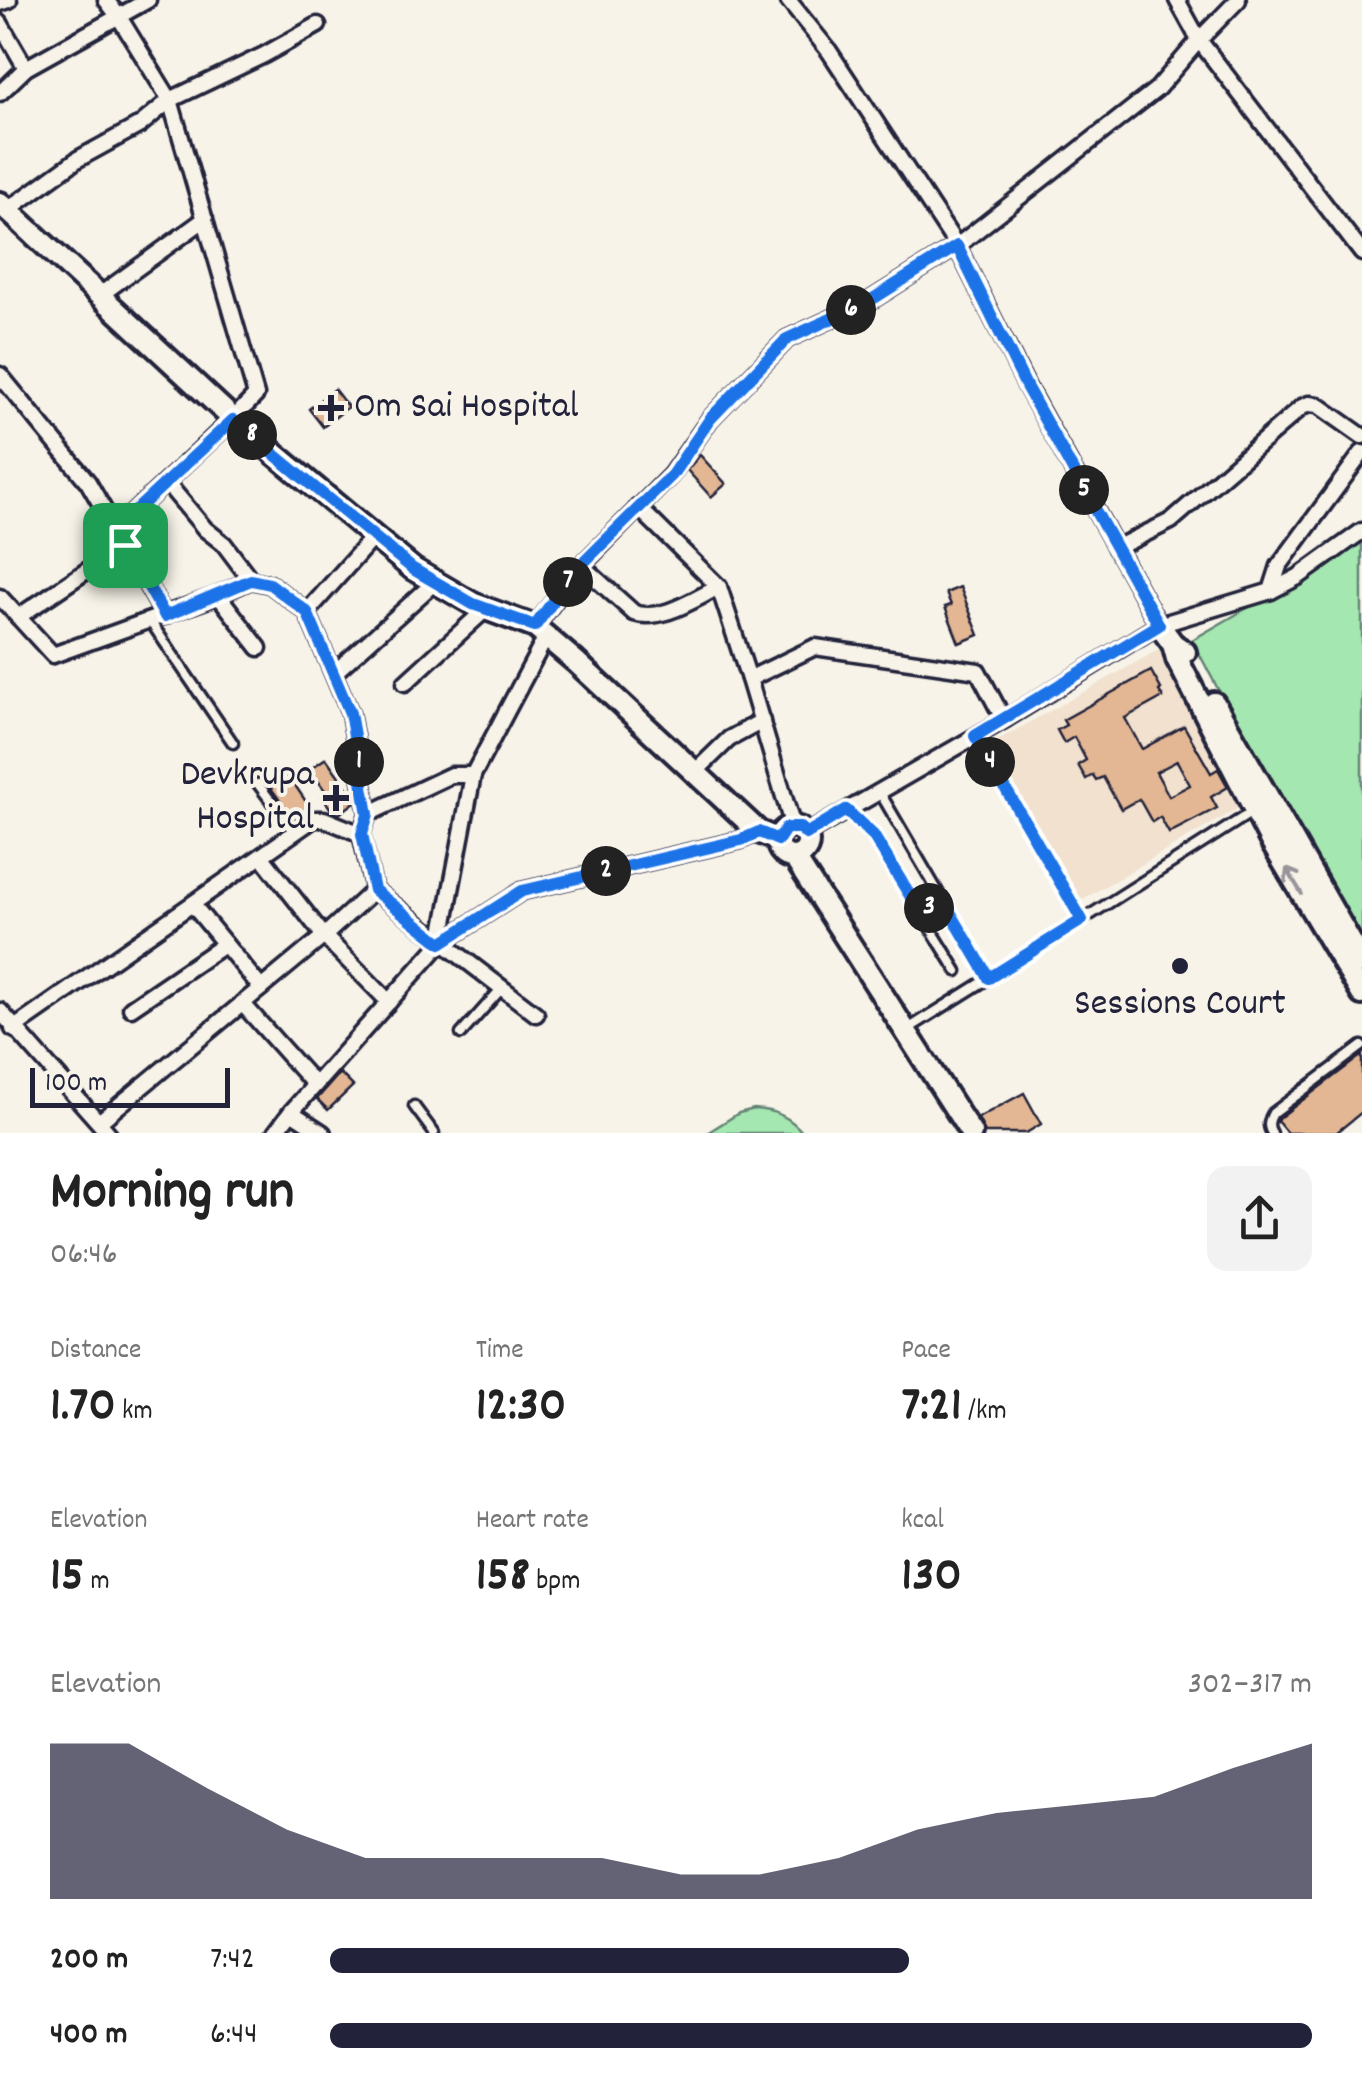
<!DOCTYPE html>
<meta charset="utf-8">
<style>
:root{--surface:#fff;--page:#f2f2f2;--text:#222;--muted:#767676;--accent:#22223b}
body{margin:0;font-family:Dekko,sans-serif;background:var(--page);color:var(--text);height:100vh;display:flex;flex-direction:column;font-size:38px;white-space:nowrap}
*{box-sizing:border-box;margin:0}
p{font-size:32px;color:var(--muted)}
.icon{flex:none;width:55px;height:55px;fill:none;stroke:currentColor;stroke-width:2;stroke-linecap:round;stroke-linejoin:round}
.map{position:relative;height:1133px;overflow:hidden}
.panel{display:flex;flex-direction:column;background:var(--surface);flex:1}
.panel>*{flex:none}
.scale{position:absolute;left:30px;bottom:25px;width:200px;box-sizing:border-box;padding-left:10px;border:5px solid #22223b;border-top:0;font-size:28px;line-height:35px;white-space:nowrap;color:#22223b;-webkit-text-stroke:8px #f7f3e8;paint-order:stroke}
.pin{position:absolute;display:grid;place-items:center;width:85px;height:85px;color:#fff;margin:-42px;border-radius:20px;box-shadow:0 5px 15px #0006}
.km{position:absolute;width:50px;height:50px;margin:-25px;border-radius:50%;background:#222;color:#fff;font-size:28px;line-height:50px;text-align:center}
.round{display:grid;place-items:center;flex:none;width:105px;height:105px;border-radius:20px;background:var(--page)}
.headline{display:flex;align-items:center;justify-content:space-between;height:170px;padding:0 50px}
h1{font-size:55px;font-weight:700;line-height:75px}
.stats{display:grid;grid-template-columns:repeat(3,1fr);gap:15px;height:170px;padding:10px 50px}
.stats div{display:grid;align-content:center}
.stats b{font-size:50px;font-weight:700}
.stats small{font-size:28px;font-weight:400}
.stats p{font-size:28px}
.chart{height:280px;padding:20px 50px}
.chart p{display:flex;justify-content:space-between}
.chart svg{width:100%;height:180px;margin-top:10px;fill:var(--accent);opacity:.7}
ul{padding:0 50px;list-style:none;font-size:32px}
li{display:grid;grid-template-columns:160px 120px 1fr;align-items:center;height:75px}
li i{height:25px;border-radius:12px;background:var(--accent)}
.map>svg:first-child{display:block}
.built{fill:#f1e1ce}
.green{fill:#a5e7b0;stroke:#648476;stroke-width:2.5}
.building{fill:#e3b793;stroke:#22223b;stroke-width:2.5;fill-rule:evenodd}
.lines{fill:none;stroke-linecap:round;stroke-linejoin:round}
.service-casing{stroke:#22223b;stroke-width:15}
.minor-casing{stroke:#22223b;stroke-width:21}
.secondary-casing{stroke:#22223b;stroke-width:28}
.service{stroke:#f7f3e8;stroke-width:8}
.minor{stroke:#f7f3e8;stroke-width:14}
.secondary{stroke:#f7f3e8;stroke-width:20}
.oneway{stroke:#97959a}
.route-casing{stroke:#fff;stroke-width:20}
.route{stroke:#1a73e8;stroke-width:12}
.poi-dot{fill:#22223b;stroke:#f7f3e8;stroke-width:4}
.labels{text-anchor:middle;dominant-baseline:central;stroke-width:8;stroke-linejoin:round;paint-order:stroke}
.poi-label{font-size:38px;fill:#22223b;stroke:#f7f3e8;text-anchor:start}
</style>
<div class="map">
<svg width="1362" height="1133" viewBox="0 0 1362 1133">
<rect width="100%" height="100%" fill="#f7f3e8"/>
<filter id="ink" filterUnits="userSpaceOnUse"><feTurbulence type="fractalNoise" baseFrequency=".01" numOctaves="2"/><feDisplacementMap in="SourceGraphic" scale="20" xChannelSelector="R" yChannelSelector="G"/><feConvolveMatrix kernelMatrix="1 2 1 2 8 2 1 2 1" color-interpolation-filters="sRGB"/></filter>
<g filter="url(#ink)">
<polygon class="built" points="1162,648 1247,803 1073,905 984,748"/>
<g class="green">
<polygon points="1362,535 1362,946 1300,844 1192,640 1270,595"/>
<path d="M754,1109C775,1110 790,1117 803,1133H707L739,1113Z"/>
</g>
<g class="building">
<polygon points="334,389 348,407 323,427 309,409"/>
<polygon points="700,455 726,484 711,497 687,470"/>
<polygon points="960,587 979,635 959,643 945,607 951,605 946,593"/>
<path d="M1151,671L1161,689L1159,691L1163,697L1125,718L1142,749L1184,726L1211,773L1218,769L1228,787L1211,797L1217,808L1169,833L1160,817L1152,822L1139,799L1121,809L1103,777L1096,780L1093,775L1086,779L1078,765L1086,760L1074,737L1064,743L1057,730L1066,725L1063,720ZM1177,761L1190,785L1169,796L1156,772Z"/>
<polygon points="326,758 354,798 355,802 339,814 332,811 322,796 326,792 310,769"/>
<polygon points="286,772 311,809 294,820 268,784"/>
<polygon points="1362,1055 1362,1112 1336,1133 1287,1133 1277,1121 1279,1118"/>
<polygon points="340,1073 353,1086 328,1110 317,1099"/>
<polygon points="1024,1093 1041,1124 1026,1133 985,1133 978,1118"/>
</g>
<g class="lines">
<defs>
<g id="service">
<polyline points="150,621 233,743"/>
<polyline points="975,736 1082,920 1255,810"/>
<polyline points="258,784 295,833"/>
<polyline points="879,791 989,979"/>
<polyline points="846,810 873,835 957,971"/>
<polyline points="921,912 943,900"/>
<polyline points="908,1029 1082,920"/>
<polyline points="461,1034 502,988"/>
<polyline points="414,1106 434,1133"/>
<path d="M1272,1133C1267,1126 1269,1120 1273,1113L1362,1046"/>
</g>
<g id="minor">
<polyline points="788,0 829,51 957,246 1027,387 1159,625"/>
<polyline points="1177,0 1199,40 1362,253"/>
<polyline points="0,3 9,0"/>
<polyline points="0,23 26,68"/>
<polyline points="0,93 26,68 148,0"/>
<polyline points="9,209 78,159 140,125 170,100 119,17 106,0"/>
<polyline points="100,295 205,219"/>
<polyline points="0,375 88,482 165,616"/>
<polyline points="166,482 205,529 224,544 251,580"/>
<polyline points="638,507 719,587 749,679 815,647 978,671 1004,720"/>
<polyline points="116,529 233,419 256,395 170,100 264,55 318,25"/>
<polyline points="1116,548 1171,521 1302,407 1309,404 1318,405 1362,436"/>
<path d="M581,565L634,613C662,622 694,599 719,587"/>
<polyline points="1271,591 1298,577 1362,531"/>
<polyline points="218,595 259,648"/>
<polyline points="0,597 53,655 211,598 251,580 270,584 307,612 350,713 368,814 361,834 374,890 536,1014"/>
<polyline points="307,612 374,536"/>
<polyline points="18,617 125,545"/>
<polyline points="535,627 577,570 671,475 710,419 787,339 868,302 957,246 1157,89 1199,40 1238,0"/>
<polyline points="334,673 435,582"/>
<polyline points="749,679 793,827"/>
<polyline points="405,683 486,609"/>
<polyline points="695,772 729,739 762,721"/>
<polyline points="368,814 451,775 473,775"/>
<polyline points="806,834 1004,720 1159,625 1271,591 1279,566 1362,453"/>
<polyline points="262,857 324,936 389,1002"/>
<polyline points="193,905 261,988"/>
<polyline points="441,943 473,775 546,637"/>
<polyline points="242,1003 315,1085"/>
<polyline points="131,1008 225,944"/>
<polyline points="0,1011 108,1133"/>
<polyline points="13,1029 314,819 324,819 361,834"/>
<polyline points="291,1112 441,943 522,891 741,840 759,832"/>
<polyline points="99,1122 324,936 374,890"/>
<polyline points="275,1133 291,1112 323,1133"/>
</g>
<g id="secondary">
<polyline points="0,203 233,419 413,569 473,604 535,627 575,661 759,832 778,840"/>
<polyline points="1159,625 1173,644 1185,652"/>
<polyline points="1173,644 1177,659 1272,843 1362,994"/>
<polyline points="1214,703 1362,962"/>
<circle cx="793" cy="842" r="15"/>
<polyline points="794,857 971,1133"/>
</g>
</defs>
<use href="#service" class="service-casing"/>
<use href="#minor" class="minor-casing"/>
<use href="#secondary" class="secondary-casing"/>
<use href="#service" class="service"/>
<use href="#minor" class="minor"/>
<use href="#secondary" class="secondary"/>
</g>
<defs><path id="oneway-shaft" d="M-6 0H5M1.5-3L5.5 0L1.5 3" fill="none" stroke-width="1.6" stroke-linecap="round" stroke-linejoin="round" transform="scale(2.5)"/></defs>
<use class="oneway" href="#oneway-shaft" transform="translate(1294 881) rotate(-121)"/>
</g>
<g class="lines" filter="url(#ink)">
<defs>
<polygon id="route" points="957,246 1027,388 1159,625 975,736 1082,920 989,978 943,900 920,912 873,835 846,810 806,834 800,828 786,828 778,840 759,832 741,840 522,891 441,943 374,890 362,834 368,814 350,713 307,612 270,584 251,580 165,616 116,529 233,420 413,569 473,604 535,626 576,570 672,475 710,419 787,339 868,302"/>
</defs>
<use href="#route" class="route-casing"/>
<use href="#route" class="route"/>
</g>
<g class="poi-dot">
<path d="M326 393h10v10h10v10h-10v10h-10v-10h-10v-10h10z"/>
<path d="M331 783h10v10h10v10h-10v10h-10v-10h-10v-10h10z"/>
<circle cx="1180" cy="966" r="10"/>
</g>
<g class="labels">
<g class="poi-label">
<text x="354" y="408">Om Sai Hospital</text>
<text x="314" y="776" text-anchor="end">Devkrupa<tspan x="314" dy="44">Hospital</tspan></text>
<text x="1180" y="1005" text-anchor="middle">Sessions Court</text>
</g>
</g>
</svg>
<div class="scale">100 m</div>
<div class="pin" style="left:125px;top:545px;background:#1e9e55"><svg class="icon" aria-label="arrive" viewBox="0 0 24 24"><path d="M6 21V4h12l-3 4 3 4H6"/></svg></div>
<b class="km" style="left:359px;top:762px">1</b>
<b class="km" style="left:606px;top:871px">2</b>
<b class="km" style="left:929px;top:908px">3</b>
<b class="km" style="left:990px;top:762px">4</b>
<b class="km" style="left:1084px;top:490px">5</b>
<b class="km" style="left:851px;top:310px">6</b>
<b class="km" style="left:568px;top:582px">7</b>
<b class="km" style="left:252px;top:435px">8</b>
</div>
<section class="panel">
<div class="headline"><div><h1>Morning run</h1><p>06:46</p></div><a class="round"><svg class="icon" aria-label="share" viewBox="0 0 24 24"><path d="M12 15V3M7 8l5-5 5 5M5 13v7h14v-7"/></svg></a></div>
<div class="stats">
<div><p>Distance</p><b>1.70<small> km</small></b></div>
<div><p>Time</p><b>12:30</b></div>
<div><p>Pace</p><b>7:21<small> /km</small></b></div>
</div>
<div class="stats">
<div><p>Elevation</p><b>15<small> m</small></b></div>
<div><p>Heart rate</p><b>158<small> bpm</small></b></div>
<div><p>kcal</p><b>130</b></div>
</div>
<div class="chart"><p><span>Elevation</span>302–317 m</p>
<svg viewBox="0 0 160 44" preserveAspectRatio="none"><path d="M0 44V6L10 6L20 17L30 27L40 34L50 34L60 34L70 34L80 38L90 38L100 34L110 27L120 23L130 21L140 19L150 12L160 6V44z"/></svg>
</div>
<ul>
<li><b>200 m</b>7:42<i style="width:59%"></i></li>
<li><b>400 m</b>6:44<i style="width:100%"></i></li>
</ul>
</section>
